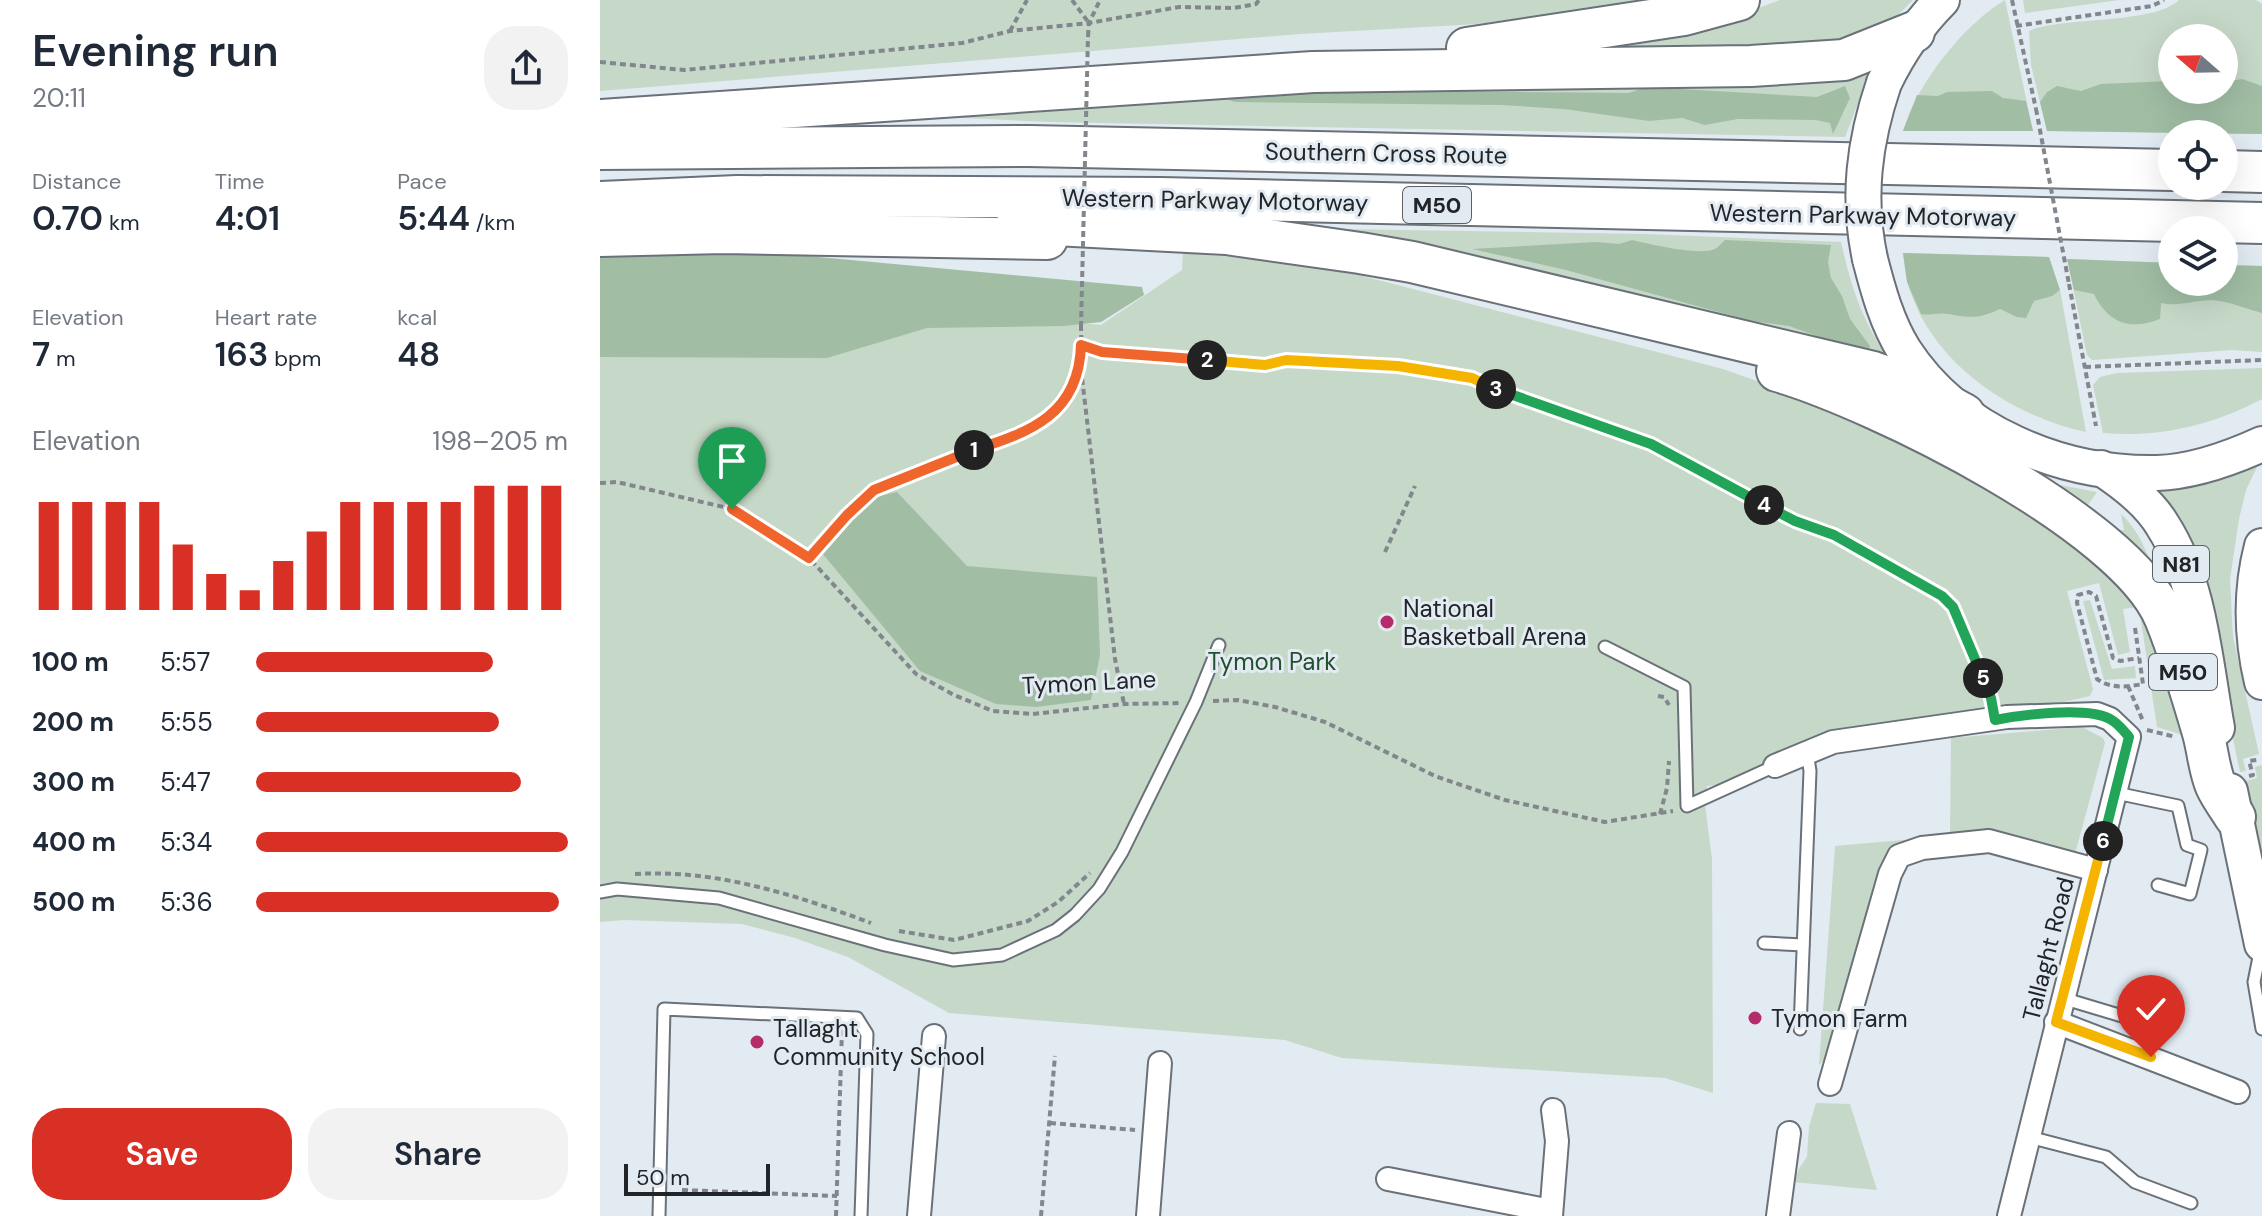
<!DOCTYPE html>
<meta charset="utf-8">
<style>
:root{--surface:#fff;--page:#f2f2f3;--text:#1f2937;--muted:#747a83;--accent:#d93025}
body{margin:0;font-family:"DM Sans",sans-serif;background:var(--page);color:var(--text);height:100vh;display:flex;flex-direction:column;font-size:30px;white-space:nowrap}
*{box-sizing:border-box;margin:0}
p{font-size:26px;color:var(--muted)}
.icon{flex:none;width:44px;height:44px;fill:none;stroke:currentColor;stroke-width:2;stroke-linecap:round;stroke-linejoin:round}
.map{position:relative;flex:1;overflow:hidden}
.sheet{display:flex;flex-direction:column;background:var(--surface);width:600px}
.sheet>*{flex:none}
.needle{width:52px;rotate:290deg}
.tools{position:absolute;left:1558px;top:24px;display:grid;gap:16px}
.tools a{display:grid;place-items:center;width:80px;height:80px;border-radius:50%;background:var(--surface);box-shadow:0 8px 32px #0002;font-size:40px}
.scale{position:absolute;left:24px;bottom:20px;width:146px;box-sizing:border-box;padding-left:8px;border:4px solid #222528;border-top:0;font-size:22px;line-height:28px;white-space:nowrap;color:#222528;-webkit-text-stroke:6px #e2eaf2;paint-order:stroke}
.pin{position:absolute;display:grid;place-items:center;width:68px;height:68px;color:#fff;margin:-82px -34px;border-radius:50% 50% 50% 0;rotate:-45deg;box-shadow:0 0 8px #0007}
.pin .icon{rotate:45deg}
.km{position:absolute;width:40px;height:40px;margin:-20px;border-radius:50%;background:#222;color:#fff;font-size:22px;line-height:40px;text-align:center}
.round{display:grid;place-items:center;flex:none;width:84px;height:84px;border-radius:32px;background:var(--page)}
.overview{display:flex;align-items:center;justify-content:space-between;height:136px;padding:0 32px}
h1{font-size:44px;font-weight:600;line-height:60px}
.metrics{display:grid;grid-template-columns:repeat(3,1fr);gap:12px;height:136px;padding:8px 32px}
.metrics div{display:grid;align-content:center}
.metrics b{font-size:34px;font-weight:600}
.metrics small{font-size:22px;font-weight:400}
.metrics p{font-size:22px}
.chart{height:224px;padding:16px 32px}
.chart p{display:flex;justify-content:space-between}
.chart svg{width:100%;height:144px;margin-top:8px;stroke:var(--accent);stroke-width:6}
.cta{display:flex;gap:16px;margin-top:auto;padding:16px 32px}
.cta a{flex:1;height:92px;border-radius:32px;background:var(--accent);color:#fff;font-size:32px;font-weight:600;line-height:92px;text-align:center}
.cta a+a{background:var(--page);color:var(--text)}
ul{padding:0 32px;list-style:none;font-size:26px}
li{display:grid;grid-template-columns:128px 96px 1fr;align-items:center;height:60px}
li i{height:20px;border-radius:10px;background:var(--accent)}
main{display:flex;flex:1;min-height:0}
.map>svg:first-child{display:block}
.green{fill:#c6d8c8;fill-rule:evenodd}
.forest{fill:#a1bea5}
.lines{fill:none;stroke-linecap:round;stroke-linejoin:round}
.lane-casing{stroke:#6a7178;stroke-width:15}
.street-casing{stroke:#6a7178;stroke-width:26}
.primary-casing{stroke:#6a7178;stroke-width:38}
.highway-casing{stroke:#6a7178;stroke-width:44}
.path{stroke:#81878c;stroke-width:4;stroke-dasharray:6 4;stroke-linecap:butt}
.lane{stroke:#fff;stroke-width:11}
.street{stroke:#fff;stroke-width:22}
.primary{stroke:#fff;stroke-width:34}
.highway{stroke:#fff;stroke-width:40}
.primary-bridge-casing{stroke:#6a7178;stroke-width:38;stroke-linecap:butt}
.path-bridge{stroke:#81878c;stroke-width:4;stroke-dasharray:6 4;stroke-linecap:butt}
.primary-bridge{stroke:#fff;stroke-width:34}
.split-1-casing{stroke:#fff;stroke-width:16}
.split-2-casing{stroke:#fff;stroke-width:16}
.split-3-casing{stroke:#fff;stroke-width:16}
.split-4-casing{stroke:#fff;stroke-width:16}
.split-5-casing{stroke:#fff;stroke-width:16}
.split-6-casing{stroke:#fff;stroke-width:16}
.split-7-casing{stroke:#fff;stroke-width:16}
.split-1{stroke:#f0652b;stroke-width:10}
.split-2{stroke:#f0652b;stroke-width:10}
.split-3{stroke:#f5b400;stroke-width:10}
.split-4{stroke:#22a559;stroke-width:10}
.split-5{stroke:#22a559;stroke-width:10}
.split-6{stroke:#22a559;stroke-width:10}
.split-7{stroke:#f5b400;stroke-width:10}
.poi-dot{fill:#b52c6b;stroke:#e2eaf2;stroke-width:3}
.labels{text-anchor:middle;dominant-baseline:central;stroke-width:6;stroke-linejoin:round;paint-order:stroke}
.shield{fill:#e2eaf2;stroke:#5c6065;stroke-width:2}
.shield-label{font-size:22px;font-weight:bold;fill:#222528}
.street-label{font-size:24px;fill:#222528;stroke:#e2eaf2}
.poi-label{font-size:24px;fill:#222528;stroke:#e2eaf2;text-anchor:start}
.park-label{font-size:24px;fill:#22502d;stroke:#e2eaf2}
</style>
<main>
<section class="sheet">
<div class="overview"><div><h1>Evening run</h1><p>20:11</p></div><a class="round"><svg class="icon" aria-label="share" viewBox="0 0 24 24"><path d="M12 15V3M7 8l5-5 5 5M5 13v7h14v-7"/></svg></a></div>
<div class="metrics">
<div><p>Distance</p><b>0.70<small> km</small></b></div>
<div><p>Time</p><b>4:01</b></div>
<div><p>Pace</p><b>5:44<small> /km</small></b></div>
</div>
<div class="metrics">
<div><p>Elevation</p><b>7<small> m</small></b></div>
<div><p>Heart rate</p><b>163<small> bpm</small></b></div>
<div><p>kcal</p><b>48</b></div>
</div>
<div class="chart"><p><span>Elevation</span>198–205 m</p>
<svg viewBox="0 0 160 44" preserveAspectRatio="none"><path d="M5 44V11M15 44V11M25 44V11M35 44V11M45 44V24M55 44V33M65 44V38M75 44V29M85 44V20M95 44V11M105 44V11M115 44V11M125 44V11M135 44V6M145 44V6M155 44V6"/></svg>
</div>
<ul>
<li><b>100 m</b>5:57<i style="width:76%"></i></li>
<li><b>200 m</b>5:55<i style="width:78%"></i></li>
<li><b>300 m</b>5:47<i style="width:85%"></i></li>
<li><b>400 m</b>5:34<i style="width:100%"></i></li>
<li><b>500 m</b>5:36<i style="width:97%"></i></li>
</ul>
<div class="cta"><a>Save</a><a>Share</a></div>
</section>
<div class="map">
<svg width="1662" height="1216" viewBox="0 0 1662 1216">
<rect width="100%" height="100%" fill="#e2eaf2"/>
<g class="green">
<polygon points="0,0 1056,0 877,24 700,34 0,91"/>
<polygon points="1180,0 1313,0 1286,27 1260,41 964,55 1134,17"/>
<path d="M1405,0L1433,131H1303C1316,85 1364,24 1405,0Z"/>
<polygon points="1423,0 1519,0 1425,13"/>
<path d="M1579,0H1656L1662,4V134L1447,131L1431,65L1429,31C1463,16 1553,25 1579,0ZM1572,38H1624V90H1572Z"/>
<polygon points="1264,72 1270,72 1245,137 450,122 300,115 381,108 1015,78 1207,84 1230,81"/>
<path d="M680,228L1045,234L1241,242C1253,295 1264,323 1294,369Z"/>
<polygon points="583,253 716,264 1123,369 1222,404 1308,440 1488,550 1540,605 1586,736 1557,727 1540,614 1537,607 1523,609 1530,652 1518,655 1499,583 1467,591 1493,689 1490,696 1446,706 1207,741 1120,785 1107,786 1105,805 1112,859 1113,1093 1065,1078 742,1058 685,1040 349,1013 248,957 195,938 142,924 24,920 0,922 0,307 304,307 501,325 582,270"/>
<path d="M1303,253L1449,257L1460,290L1486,432C1414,417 1338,367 1312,296C1306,282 1305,268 1303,253Z"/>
<polygon points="1467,259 1572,263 1572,282 1624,282 1624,265 1662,266 1662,352 1632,350 1492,360 1487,355"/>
<path d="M1662,368V399C1613,425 1559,438 1503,433L1493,385L1500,377L1517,373Z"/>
<polygon points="1657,467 1646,490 1639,519 1630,579 1633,637 1659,754 1643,759 1646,771 1640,772 1607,616 1554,493 1630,476"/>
<path d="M1455,484L1497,492L1485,509L1505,533L1524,530L1521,514C1543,534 1551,564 1561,591L1448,498Z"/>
<polygon points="1490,600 1512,669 1535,666 1536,678 1504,680 1483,601"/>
<polygon points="1482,727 1503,738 1505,743 1475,854 1350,835 1351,738"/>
<polygon points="1662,765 1662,879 1642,782 1657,778 1655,767"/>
<polygon points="1337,837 1294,847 1281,863 1229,1054 1219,1065 1235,846"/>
<polygon points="1216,1103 1250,1104 1277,1190 1193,1182 1200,1167 1207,1157 1209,1127"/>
</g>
<g class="forest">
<polygon points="1642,79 1662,86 1662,134 1447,131 1440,102 1447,92 1457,86 1481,91 1501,84 1572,81 1572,90 1624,90 1624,82"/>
<polygon points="1245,86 1250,98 1233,134 1230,123 1216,120 1138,119 1105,125 1082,118 1049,121 964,109 902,105 635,102 621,97 795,91 1029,93 1046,87 1217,97"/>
<polygon points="1392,91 1403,98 1426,101 1433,131 1303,131 1317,95 1338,96 1347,92"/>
<path d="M1032,240C1050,244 1098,256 1115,249C1119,247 1121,243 1125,240L1231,245L1228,262L1231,278L1242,296L1250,319L1270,346L1267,354L1189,326L1151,321L966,270L872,249L995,242L1019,244Z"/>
<path d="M1303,253L1449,257L1460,290L1452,296L1434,301L1426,318L1417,317L1400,309C1378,319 1371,318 1348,314C1339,312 1330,316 1321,314L1307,282Z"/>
<polygon points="0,255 197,255 542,287 544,295 501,322 464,326 327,328 227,358 0,357"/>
<path d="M1467,259L1572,263V282H1624V265L1662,266V313C1646,309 1629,301 1612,300C1595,300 1578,307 1561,303L1560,319C1530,331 1508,323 1494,294L1474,290Z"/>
<polygon points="297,492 367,566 497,577 500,655 491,700 436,707 396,704 320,671 222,553 274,497"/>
</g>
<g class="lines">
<defs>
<g id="lane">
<polyline points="1005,647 1084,687 1087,806 1175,766"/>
<polyline points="1516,793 1578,806 1587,845 1601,850 1590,894 1558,885"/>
<polyline points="0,892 17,889 119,898 285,945 353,960 402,955 456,930 475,915 499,889 522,852 596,702 619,645"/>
<polyline points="1164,943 1203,945"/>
<polyline points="1661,947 1654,982 1662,1029"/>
<polyline points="1462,998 1542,1022"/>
<polyline points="1200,1029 1210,771 1207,752"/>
<polyline points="1429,1137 1506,1157 1535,1182 1591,1203"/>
<polyline points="59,1216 64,1009 257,1018 267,1034 261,1216"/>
</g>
<g id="street">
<polyline points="1175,766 1233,742 1407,717 1497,714 1510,719 1529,737 1409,1216"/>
<polyline points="1456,1022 1638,1092"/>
<polyline points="1230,1084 1290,874 1299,856 1322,848 1389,841 1496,870"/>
<polyline points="788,1179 951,1211"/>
<polyline points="319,1216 334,1036"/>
<polyline points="548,1216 560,1063"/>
<polyline points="951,1216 957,1141 953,1110"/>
<polyline points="1178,1216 1189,1133"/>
</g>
<g id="primary">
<path d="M1284,83C1299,52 1317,25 1342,0"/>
<path d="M1270,259C1278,290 1287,323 1304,350C1357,432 1461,475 1557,473C1593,472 1629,459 1662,444"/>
<path d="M1501,468C1524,483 1549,502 1563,526C1600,584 1605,662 1617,728"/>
<path d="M1662,546C1650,592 1651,635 1662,682"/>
<polyline points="1630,791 1662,944"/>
</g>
<g id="highway">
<polyline points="867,48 1084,15 1139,0"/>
<polyline points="0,120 713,72 1151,66 1244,60 1314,32"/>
<polyline points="0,149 429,146 1572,170"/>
<polyline points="1624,171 1662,172"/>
<polyline points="0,202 137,196 561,198 1662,223"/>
<polyline points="417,223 626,234 760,253 812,262 1273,372 1312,386 1364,414"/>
<polyline points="0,236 123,233 447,239"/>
<path d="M1177,371C1276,400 1525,522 1565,618C1580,655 1592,695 1603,733C1608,751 1609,770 1616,786C1621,797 1629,807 1635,817"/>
</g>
</defs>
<use href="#lane" class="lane-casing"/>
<use href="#street" class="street-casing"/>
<use href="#primary" class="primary-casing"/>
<use href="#highway" class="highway-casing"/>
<g class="path">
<polyline points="472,0 489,23"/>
<polyline points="1412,0 1436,109"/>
<polyline points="1416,26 1552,6 1564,0"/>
<polyline points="410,31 427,0"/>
<polyline points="488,36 489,23 500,0"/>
<polyline points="0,62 84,70 362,43 410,31 489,23 579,7 634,8 656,4 659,0"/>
<polyline points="1469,284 1496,426"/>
<polyline points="481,345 502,352 665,365 686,360 798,366 872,378 909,395 1051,444 1195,521 1234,535 1342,596 1353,607 1392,701"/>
<polyline points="1485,367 1662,360"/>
<polyline points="481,369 515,659 524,704"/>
<polyline points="0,483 17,482 132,509 209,558 316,674 354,695 393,711 433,714 524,704 580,703"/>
<polyline points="785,552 815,486"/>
<path d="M209,558C232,537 248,509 273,491C331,450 439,456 471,387C474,380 479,372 481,364C483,353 481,339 481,327"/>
<path d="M1535,628L1543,684C1527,687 1511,689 1497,679L1477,603L1478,595L1489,592L1496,596L1513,658L1520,661L1539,658"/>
<polyline points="1528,686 1543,721"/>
<polyline points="1058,696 1064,697 1069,705"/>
<polyline points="613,701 638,700 675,707 725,722 835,776 905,800 1005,822 1073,811"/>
<polyline points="1547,730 1576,737"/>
<polyline points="1649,776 1653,775 1649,761 1657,760"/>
<polyline points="1060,814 1067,788 1069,761"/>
<path d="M35,874C116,869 196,895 271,923"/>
<polyline points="299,931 354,940 428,921 458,902 490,873"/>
<polyline points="450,1123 535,1130"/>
<polyline points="82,1190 237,1196"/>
<polyline points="236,1216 242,1030"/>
<polyline points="441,1216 455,1056"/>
</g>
<use href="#lane" class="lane"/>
<use href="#street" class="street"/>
<use href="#primary" class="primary"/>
<use href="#highway" class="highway"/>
<defs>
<path id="primary-bridge" d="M1270,259C1257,198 1264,142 1284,83"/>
</defs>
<use href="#primary-bridge" class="primary-bridge-casing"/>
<g class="path-bridge">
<polyline points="1436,109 1469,284"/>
<polyline points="481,327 488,36"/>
</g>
<use href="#primary-bridge" class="primary-bridge"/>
</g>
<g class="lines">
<defs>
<polyline id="split-1" points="132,509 209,558 247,515 274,490 374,450"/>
<path id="split-2" d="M374,450C431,432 479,414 481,345L502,352L607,360"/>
<polyline id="split-3" points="607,360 665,365 686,360 798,366 872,378 896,389"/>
<polyline id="split-4" points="896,389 1051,444 1164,505"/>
<polyline id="split-5" points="1164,505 1195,521 1234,535 1342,596 1353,607 1383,678"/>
<path id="split-6" d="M1383,678L1391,698L1395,720C1422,715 1486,706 1510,719C1518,723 1523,730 1529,737L1503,841"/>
<polyline id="split-7" points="1503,841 1456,1022 1551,1057"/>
</defs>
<use href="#split-1" class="split-1-casing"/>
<use href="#split-2" class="split-2-casing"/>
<use href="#split-3" class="split-3-casing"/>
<use href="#split-4" class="split-4-casing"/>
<use href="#split-5" class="split-5-casing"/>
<use href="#split-6" class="split-6-casing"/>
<use href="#split-7" class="split-7-casing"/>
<use href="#split-1" class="split-1"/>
<use href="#split-2" class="split-2"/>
<use href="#split-3" class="split-3"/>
<use href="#split-4" class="split-4"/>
<use href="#split-5" class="split-5"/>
<use href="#split-6" class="split-6"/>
<use href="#split-7" class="split-7"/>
</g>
<g class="poi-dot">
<circle cx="787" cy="622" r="8"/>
<circle cx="1155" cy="1018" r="8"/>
<circle cx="157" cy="1042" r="8"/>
</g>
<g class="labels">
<g class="shield">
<rect x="803" y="187" width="68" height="36" rx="6"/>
<rect x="1553" y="546" width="56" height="36" rx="6"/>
<rect x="1549" y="654" width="68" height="36" rx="6"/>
</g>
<g class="shield-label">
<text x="837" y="205">M50</text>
<text x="1581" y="564">N81</text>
<text x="1583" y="672">M50</text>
</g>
<g class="street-label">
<text transform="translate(786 153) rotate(1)">Southern Cross Route</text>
<text transform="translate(615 200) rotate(1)">Western Parkway Motorway</text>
<text transform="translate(1263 215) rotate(1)">Western Parkway Motorway</text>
<text transform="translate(489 682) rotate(-3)">Tymon Lane</text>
<text transform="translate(1448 949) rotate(-76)">Tallaght Road</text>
</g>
<g class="poi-label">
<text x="803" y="608">National<tspan x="803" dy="28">Basketball Arena</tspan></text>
<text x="1171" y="1018">Tymon Farm</text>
<text x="173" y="1028">Tallaght<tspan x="173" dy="28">Community School</tspan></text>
</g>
<g class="park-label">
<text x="672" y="661">Tymon Park</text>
</g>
</g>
</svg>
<div class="tools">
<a><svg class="needle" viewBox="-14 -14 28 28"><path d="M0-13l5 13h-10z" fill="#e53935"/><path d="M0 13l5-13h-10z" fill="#747a83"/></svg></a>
<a><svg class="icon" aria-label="locate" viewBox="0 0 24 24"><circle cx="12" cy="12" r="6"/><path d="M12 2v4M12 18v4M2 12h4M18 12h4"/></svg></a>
<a><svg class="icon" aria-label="layers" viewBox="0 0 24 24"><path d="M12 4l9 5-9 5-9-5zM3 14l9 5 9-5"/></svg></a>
</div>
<div class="scale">50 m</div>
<div class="pin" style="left:132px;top:509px;background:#1e9e55"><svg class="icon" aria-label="arrive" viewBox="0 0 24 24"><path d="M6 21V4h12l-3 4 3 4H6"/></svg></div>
<div class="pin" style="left:1551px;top:1057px;background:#d93025"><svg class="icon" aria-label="check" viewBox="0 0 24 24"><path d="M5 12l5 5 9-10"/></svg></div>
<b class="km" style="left:374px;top:450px">1</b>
<b class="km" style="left:607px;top:360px">2</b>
<b class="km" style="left:896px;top:389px">3</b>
<b class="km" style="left:1164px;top:505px">4</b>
<b class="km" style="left:1383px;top:678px">5</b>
<b class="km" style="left:1503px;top:841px">6</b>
</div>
</main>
